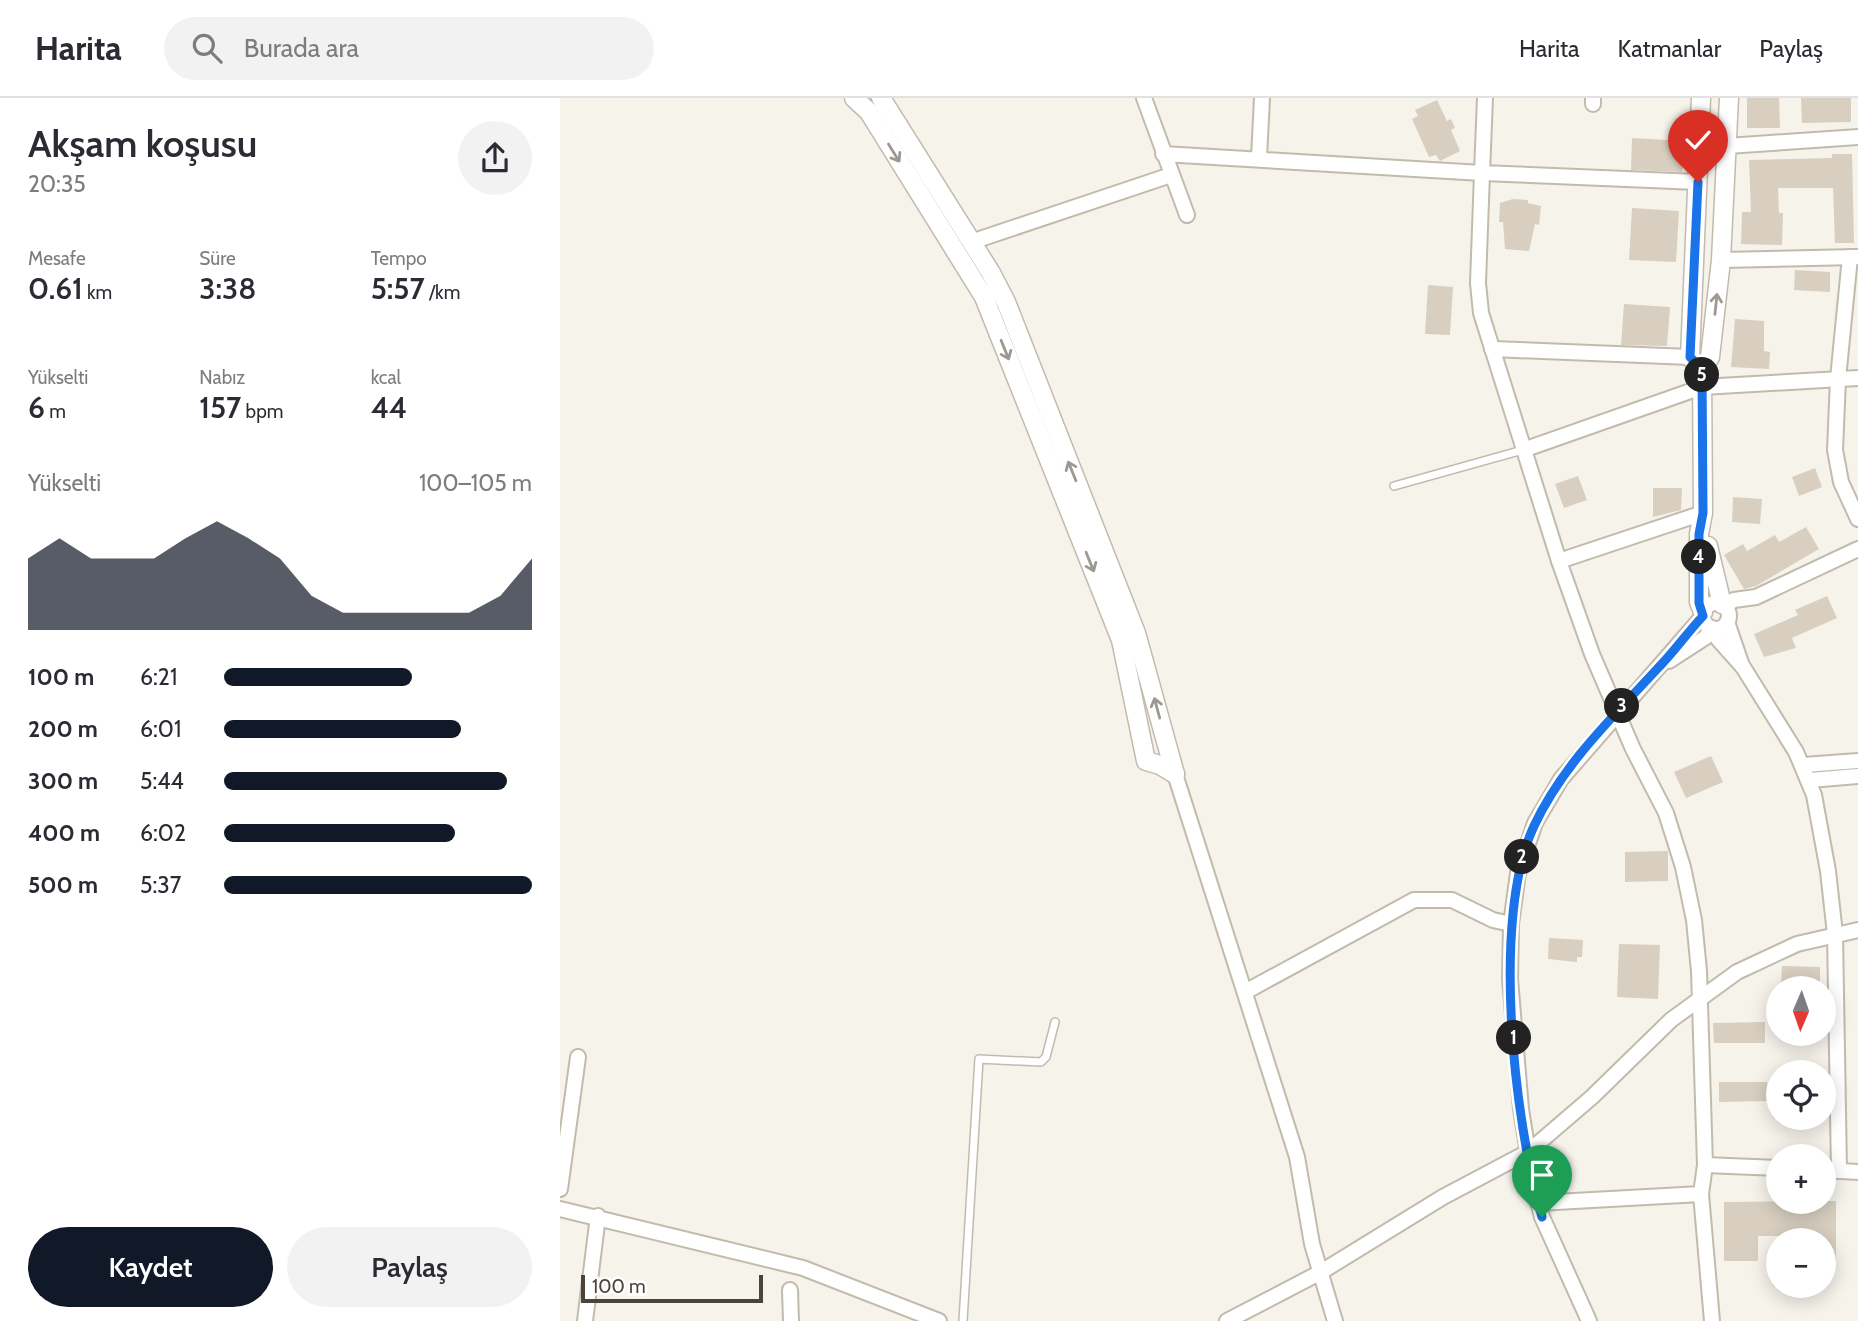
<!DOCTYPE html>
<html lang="tr">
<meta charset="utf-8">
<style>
:root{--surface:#fff;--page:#f2f2f3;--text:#2b2b33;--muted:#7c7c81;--line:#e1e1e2;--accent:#111827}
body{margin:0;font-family:Cabin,sans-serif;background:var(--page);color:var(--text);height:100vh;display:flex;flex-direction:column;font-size:26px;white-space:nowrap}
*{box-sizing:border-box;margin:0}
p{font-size:23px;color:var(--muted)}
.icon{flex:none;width:38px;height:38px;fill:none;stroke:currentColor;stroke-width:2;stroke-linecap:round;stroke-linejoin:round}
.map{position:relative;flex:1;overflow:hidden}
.details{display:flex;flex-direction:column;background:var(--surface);width:560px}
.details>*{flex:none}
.needle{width:46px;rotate:182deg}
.tools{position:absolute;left:1206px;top:878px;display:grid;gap:14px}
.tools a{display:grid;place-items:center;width:70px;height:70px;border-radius:50%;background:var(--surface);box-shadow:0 4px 18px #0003;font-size:35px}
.scale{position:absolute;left:21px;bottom:18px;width:182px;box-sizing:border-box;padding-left:7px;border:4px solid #4b4439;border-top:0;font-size:19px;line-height:24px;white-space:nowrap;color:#4b4439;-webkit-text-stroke:5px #fff;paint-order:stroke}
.pin{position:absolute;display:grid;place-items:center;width:60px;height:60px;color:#fff;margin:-72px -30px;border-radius:50% 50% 50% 0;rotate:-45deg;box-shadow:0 0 7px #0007}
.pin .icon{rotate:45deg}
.km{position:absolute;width:35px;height:35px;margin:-18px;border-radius:50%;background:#222;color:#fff;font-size:19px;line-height:35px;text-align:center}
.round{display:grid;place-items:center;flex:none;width:74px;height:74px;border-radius:37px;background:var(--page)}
.head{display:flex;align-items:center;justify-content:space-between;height:119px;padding:0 28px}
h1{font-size:38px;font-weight:600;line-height:52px}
.figures{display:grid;grid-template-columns:repeat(3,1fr);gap:10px;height:119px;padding:7px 28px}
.figures div{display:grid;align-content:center}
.figures b{font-size:30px;font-weight:600}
.figures small{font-size:19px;font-weight:400}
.figures p{font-size:19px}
.chart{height:196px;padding:14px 28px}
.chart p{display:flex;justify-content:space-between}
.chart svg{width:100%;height:126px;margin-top:7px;fill:var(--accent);opacity:.7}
.cta{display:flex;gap:14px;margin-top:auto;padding:14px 28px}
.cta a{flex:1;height:80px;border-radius:42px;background:var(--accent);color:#fff;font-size:28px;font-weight:600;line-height:80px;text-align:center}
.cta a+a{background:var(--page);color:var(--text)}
ul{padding:0 28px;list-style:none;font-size:23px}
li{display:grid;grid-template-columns:112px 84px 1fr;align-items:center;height:52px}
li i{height:18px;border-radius:9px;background:var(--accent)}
header{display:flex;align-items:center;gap:42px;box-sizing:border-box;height:98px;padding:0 35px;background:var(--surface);border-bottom:2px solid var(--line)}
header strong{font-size:33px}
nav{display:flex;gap:38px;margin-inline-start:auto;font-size:24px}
.search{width:490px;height:63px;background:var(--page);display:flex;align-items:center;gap:18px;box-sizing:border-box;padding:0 24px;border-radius:38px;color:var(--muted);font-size:26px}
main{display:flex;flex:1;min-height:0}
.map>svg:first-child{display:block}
.building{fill:#d8cfc0}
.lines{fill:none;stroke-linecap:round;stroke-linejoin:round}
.service-casing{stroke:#c2bbad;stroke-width:10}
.minor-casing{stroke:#c2bbad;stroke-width:18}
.tertiary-casing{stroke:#c2bbad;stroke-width:21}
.service{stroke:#fff;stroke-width:7}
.minor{stroke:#fff;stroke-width:14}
.tertiary{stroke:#fff;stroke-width:18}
.oneway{stroke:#9c9892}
.route-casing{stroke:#fff;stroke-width:14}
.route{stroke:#1a73e8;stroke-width:9}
</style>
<header>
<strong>Harita</strong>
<div class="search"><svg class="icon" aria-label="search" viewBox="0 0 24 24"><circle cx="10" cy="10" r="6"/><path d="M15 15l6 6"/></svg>Burada ara</div>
<nav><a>Harita</a><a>Katmanlar</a><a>Paylaş</a></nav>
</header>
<main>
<section class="details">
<div class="head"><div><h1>Akşam koşusu</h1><p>20:35</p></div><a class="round"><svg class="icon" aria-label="share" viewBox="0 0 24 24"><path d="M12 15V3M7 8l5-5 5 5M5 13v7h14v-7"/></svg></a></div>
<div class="figures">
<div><p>Mesafe</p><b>0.61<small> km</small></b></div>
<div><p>Süre</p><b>3:38</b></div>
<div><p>Tempo</p><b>5:57<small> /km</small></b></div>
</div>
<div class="figures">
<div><p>Yükselti</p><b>6<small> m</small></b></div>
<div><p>Nabız</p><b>157<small> bpm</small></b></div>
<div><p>kcal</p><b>44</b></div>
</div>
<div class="chart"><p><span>Yükselti</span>100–105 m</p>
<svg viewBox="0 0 160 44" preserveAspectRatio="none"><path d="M0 44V19L10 12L20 19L30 19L40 19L50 12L60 6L70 12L80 19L90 32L100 38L110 38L120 38L130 38L140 38L150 32L160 19V44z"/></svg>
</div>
<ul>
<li><b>100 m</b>6:21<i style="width:61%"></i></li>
<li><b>200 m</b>6:01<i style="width:77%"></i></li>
<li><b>300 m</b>5:44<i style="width:92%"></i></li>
<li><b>400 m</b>6:02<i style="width:75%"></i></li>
<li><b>500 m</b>5:37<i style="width:100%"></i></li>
</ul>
<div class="cta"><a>Kaydet</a><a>Paylaş</a></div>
</section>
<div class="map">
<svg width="1298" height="1223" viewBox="0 0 1298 1223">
<rect width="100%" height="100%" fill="#f6f3eb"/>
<g class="building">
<polygon points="1187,0 1219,0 1220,30 1187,30"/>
<polygon points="1241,0 1291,0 1291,24 1242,25"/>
<polygon points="877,2 887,23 891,21 895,30 891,32 900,53 880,63 876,57 869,59 852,21 858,18 855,12"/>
<polygon points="1072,40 1124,43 1122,74 1071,72"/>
<polygon points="1272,56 1292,56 1294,145 1275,145 1273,90 1218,90 1219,115 1223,115 1222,147 1181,146 1182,114 1191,114 1189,62 1272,60"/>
<polygon points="953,101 968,102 968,105 981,108 979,127 975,126 969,153 945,151 943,124 939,124 940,105"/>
<polygon points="1072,110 1119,113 1116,164 1069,162"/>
<polygon points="1235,172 1270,174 1270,194 1234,192"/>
<polygon points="868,187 893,189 890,237 865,236"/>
<polygon points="1064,206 1110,209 1107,248 1061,247"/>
<polygon points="1175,221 1204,223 1204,253 1210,254 1209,271 1171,269"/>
<polygon points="1255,370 1262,389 1239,398 1232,379"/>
<polygon points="1018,378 1027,402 1004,410 995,386"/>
<polygon points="1093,390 1122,390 1121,412 1093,419"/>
<polygon points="1173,399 1202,401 1200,426 1172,424"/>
<polygon points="1246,429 1259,451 1196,488 1184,491 1164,457 1183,446 1187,453 1215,437 1219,444"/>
<polygon points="1267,498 1277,520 1232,540 1236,550 1204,559 1194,536 1238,517 1235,512"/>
<polygon points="1151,658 1163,684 1126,700 1114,674"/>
<polygon points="1108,753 1108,783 1065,784 1065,754"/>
<polygon points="989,840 1023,842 1022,859 1017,859 1017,864 988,861"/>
<polygon points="1059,846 1100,847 1098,901 1057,899"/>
<polygon points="1222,868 1260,869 1260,887 1221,887"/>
<polygon points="1205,924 1205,945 1154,945 1153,925"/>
<polygon points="1159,984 1207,984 1208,1003 1159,1004"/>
<polygon points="1276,1103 1276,1163 1264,1163 1264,1143 1242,1143 1242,1138 1198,1138 1198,1163 1164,1163 1164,1104"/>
</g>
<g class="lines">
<defs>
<g id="service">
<polyline points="834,388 966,351"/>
<polyline points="403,1223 419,961 481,964 486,959 495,924"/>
</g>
<g id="minor">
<polyline points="584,0 627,117"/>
<polyline points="925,0 922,75 1138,84"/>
<polyline points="1033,6 1033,0"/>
<polyline points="1167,48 1298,39"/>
<polyline points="603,56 922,75 918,185 921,215 999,463"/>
<polyline points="699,60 702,0"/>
<polyline points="411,144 611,77"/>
<polyline points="1290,159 1278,281 1275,352 1281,384 1298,421"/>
<polyline points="1161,162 1297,159"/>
<polyline points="932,251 1130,259"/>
<polyline points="966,351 1142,289 1298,280"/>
<polyline points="1143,415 999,463 1032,556 1073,651 1106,715 1123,769 1134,822 1139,873 1145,1067 1141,1096 1152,1223"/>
<circle cx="1156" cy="518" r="13"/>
<polyline points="1164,508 1174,502 1196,499 1298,451"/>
<polyline points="1167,524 1182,568"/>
<polyline points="1154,531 1158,541 1183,569 1236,654 1254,697 1268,773 1275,836 1279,1073"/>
<polyline points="1109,563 1146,539 1152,530"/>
<polyline points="1244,667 1298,663"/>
<polyline points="615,676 737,1059 752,1146 775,1223"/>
<polyline points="1250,682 1298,678"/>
<polyline points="685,894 854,802 892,802 933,822 951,826"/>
<polyline points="1145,1067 1218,1070"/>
<polyline points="1264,1072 1298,1074"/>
<polyline points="0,1091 18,959"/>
<polyline points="978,1105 1141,1096"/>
<polyline points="0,1111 243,1170 379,1223"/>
<polyline points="230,1192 231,1223"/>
<polyline points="25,1223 38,1118"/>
<polyline points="667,1223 761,1174 883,1099 968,1054 1032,999 1111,922 1177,874 1237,846 1298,832"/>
<polyline points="1029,1223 982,1119 970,1068 961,1011 950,881 951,826 958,775 975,725 1001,681 1143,518"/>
</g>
<g id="tertiary">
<polyline points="294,0 309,14 424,199 561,542 586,663 600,667 615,676"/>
<polyline points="321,0 431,175 446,204 576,535 615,676"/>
<polyline points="1141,0 1130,259 1142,271"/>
<polyline points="1148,448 1162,506"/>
<polyline points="1143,514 1139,504 1139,436 1143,415 1142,271 1150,259 1161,162 1169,0"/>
</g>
</defs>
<use href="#service" class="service-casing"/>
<use href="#minor" class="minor-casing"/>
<use href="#tertiary" class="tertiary-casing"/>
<use href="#service" class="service"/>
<use href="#minor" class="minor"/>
<use href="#tertiary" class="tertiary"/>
</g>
<defs><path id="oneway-shaft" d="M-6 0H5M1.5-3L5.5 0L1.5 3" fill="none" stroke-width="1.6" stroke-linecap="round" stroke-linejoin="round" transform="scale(1.75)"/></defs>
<g class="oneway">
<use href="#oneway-shaft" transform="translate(334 55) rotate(58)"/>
<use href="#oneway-shaft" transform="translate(1156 206) rotate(-84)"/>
<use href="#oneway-shaft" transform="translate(445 252) rotate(68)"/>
<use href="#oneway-shaft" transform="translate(512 373) rotate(-112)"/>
<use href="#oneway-shaft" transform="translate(530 464) rotate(68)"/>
<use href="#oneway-shaft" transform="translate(597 610) rotate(-105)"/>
</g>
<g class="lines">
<defs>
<path id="route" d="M982,1119C954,1023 931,819 974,728C1003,666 1053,619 1098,570C1114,554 1127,535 1143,518L1139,505V436L1143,415L1142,271L1130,259L1138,84"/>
</defs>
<use href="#route" class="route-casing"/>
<use href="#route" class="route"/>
</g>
</svg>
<div class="tools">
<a><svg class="needle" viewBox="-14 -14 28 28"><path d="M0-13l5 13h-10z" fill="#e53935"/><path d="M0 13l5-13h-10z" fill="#7c7c81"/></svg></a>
<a><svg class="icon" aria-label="locate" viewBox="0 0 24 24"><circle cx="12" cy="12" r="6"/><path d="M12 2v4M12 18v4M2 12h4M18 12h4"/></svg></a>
<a>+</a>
<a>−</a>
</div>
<div class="scale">100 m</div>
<div class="pin" style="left:982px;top:1119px;background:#1e9e55"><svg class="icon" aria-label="arrive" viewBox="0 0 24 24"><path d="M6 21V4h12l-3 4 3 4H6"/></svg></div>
<div class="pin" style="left:1138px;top:84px;background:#d93025"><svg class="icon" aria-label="check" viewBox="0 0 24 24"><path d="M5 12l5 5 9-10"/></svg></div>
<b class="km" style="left:954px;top:940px">1</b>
<b class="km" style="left:962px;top:759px">2</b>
<b class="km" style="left:1062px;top:608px">3</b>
<b class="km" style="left:1139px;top:459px">4</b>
<b class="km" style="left:1142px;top:277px">5</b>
</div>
</main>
